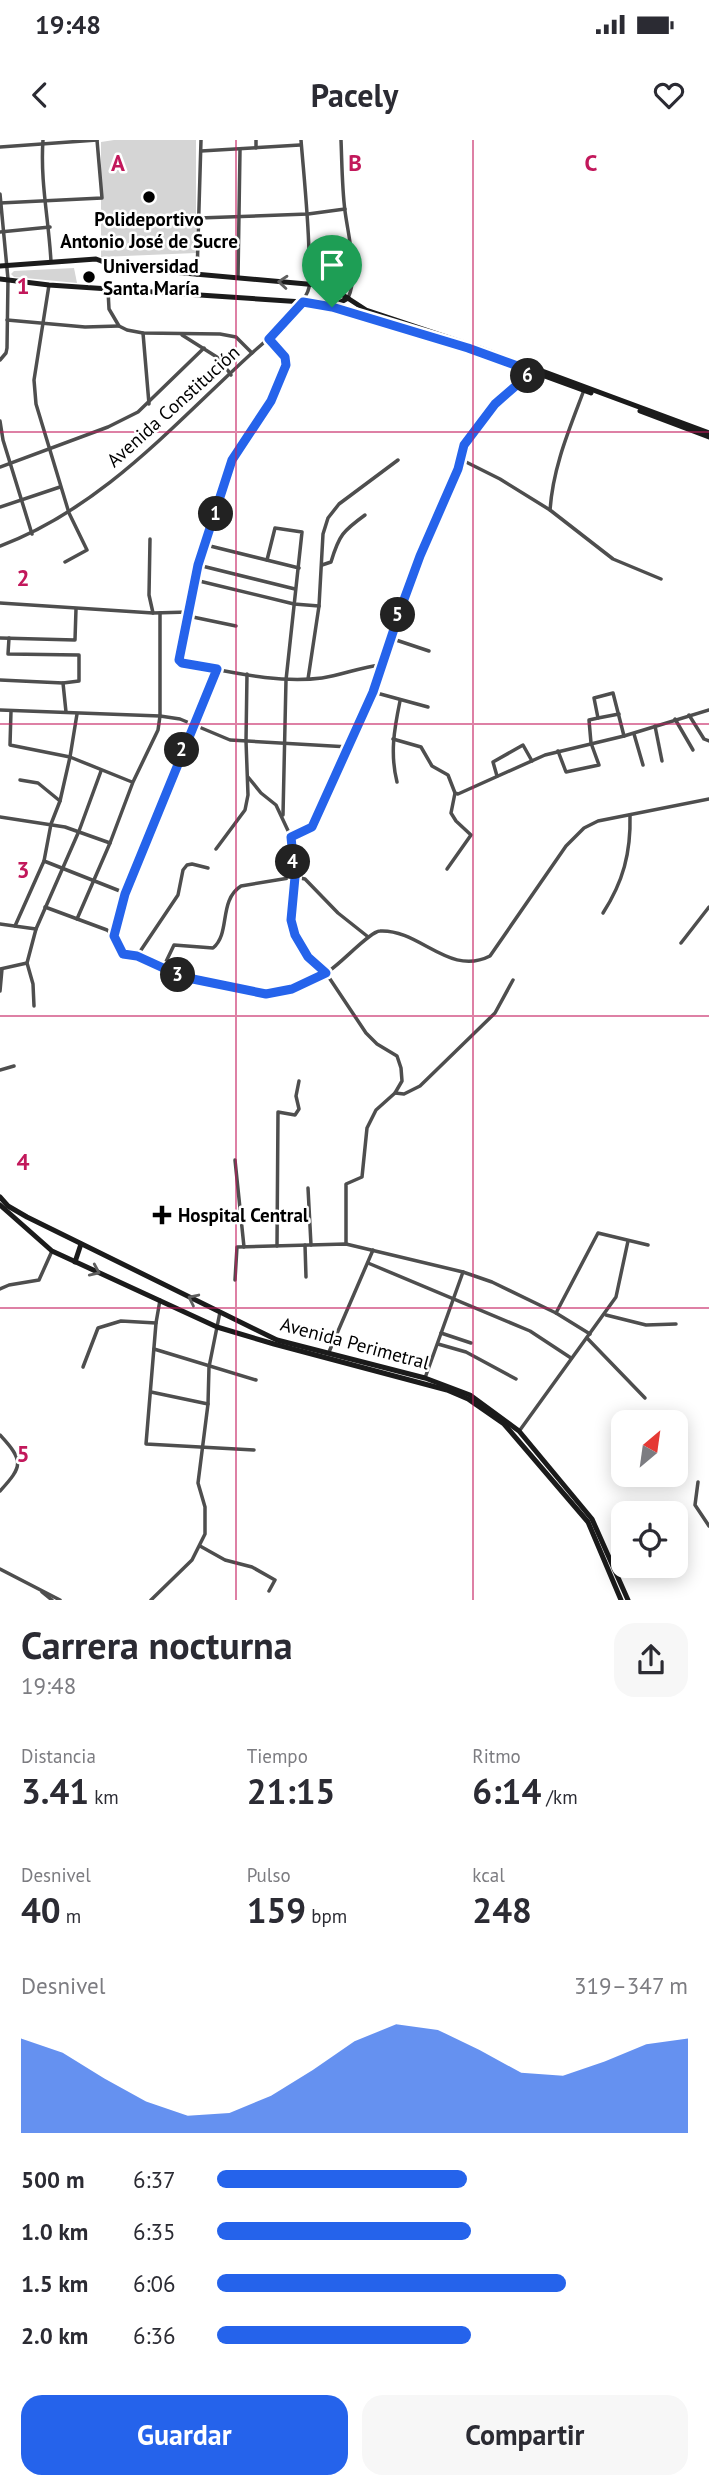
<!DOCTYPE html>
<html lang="es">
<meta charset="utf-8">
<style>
:root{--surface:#fff;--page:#f7f7f7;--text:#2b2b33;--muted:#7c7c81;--accent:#2563eb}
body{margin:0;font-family:"PT Sans",sans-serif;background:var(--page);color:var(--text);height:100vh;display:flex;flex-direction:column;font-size:26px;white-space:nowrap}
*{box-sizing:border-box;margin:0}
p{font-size:23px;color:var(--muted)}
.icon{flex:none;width:38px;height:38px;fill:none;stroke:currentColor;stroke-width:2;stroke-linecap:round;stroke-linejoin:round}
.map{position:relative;height:1460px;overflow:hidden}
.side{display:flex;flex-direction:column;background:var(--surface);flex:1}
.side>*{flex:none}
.needle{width:46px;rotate:29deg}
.fabs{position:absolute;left:611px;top:1270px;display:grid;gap:14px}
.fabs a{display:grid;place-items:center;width:77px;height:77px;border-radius:14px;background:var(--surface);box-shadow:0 4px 18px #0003;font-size:35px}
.pin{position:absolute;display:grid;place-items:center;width:60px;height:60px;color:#fff;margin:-72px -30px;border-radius:50% 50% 50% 0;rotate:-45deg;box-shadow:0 0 7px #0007}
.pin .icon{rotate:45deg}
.km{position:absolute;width:35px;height:35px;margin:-18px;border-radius:50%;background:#222;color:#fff;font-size:19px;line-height:35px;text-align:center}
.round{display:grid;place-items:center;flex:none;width:74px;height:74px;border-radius:21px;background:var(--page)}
.overview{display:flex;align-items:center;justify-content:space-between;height:119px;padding:0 21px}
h1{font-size:38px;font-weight:700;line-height:52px}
.stats{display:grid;grid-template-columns:repeat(3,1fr);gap:10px;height:119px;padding:7px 21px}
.stats div{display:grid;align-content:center}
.stats b{font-size:35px;font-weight:700}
.stats small{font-size:19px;font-weight:400}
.stats p{font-size:19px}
.chart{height:196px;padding:14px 21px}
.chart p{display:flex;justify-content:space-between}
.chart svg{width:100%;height:126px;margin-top:7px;fill:var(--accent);opacity:.7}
.button{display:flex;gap:14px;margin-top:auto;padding:14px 21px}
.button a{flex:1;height:80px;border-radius:21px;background:var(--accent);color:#fff;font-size:28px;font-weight:700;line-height:80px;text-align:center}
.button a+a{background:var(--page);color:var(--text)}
ul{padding:0 21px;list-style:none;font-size:23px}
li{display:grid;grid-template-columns:112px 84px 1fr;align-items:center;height:52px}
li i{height:18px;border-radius:9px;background:var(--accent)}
.status{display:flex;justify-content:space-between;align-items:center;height:49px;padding:0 35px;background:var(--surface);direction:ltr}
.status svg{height:19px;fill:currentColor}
header{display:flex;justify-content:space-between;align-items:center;height:91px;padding:0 21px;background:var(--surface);font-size:32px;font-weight:700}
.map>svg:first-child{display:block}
.green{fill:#d5d5d5}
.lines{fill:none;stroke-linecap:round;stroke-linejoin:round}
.street{stroke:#4e4e4e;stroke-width:3.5}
.secondary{stroke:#1b1b1b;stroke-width:5}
.oneway{stroke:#5f5f5f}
.route-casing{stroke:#fff;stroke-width:14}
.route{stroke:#2563eb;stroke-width:9}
.grid{fill:none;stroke:#c2185b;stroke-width:2;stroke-opacity:0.55}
.poi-dot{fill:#000;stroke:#fff;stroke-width:2.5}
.labels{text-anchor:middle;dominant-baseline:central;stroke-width:5;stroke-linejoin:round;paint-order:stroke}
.poi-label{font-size:19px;font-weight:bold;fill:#000;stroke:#fff;text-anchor:start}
.street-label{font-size:19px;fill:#000;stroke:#fff}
.grid-label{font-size:23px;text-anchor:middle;font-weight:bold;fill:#c2185b;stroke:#fff;stroke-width:5;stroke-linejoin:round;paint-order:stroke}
</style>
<div class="status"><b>19:48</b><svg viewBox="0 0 49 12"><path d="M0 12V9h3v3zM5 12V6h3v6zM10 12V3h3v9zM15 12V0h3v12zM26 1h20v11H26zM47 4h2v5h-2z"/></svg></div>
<header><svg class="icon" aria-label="back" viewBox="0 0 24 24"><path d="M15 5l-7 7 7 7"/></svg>Pacely<svg class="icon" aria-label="heart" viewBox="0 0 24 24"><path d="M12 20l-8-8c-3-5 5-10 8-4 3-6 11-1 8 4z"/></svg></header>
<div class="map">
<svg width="709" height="1460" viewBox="0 0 709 1460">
<rect width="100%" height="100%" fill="#fff"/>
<g class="green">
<polygon points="114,0 196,0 196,113 101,117 101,2"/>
<polygon points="74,128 77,143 14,137 11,134 14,131"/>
</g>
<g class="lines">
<g class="street">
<path d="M43,0C40,42 49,81 51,122"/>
<polyline points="256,0 256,8"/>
<path d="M341,0C342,24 342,48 345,71C348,95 359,135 348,158"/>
<polyline points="0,7 97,0"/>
<polyline points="201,11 300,5"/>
<polyline points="0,54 8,139 7,208 6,213 0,220"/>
<polyline points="0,63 102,58 97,0"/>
<polyline points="199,78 308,74 345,69"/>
<polyline points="0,92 50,87"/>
<polyline points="197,135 201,0"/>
<polyline points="238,138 240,10"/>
<polyline points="49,145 34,240 36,264 69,373 87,410 65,422"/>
<polyline points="334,147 345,147 351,142"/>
<polyline points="108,150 109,169 119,186 127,190 143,193 220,194 236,197 252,213"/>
<polyline points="7,180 85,187 119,186"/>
<polyline points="143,193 149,264"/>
<polyline points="182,195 220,219 231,235"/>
<path d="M269,199L285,217L286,224L271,261L232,320L198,425L179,520L182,523C227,531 276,544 322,538C342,535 361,527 381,525"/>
<polyline points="0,281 3,300 32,394"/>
<polyline points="460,319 500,339 550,370 613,419 661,439"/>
<polyline points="0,327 108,287 138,272 204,208"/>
<polyline points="0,367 60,347"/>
<path d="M550,370C553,327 569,290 584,250"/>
<polyline points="150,399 149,455 153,473"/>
<polyline points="206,405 299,428"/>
<path d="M0,406C102,368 174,284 252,213C271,196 305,170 310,144C311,134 309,122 309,112C308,74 304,37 301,0"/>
<polyline points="267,420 275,388 302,392 286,540 283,675"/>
<polyline points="198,425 295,449"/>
<path d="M322,425L331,422C339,395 343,391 365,375"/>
<polyline points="195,440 294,464 319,466"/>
<polyline points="0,463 153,473 189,472"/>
<polyline points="188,476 236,486"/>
<polyline points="0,498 75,500 76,469"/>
<polyline points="9,498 8,514 79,515 79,541 63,543"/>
<polyline points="390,498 429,511"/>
<polyline points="308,539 319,466 323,394 328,378 339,364 398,320"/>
<polyline points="0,540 63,543 66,572"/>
<polyline points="373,552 428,567"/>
<polyline points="0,570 160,576 180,579 230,600 349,607"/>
<polyline points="11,571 10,605 70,617 132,642"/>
<polyline points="689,575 704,599 709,601"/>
<polyline points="598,578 619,574"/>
<polyline points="675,579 693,610"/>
<polyline points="655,586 662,621"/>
<polyline points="634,594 643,625"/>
<polyline points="393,599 421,607 432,626 448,635 455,653 458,654 545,615 624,596 709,570"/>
<polyline points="558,611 566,632 599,625 591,603 589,580 598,578 594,558 613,553 624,596"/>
<polyline points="497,636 493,622 523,605 532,621"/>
<polyline points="248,637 261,653 276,665 291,697 295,737 291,780 295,795 308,817 326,833 366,893 377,904 397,916 401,928 402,941 395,953 376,970 367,988 362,1037 346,1044 346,1104"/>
<polyline points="20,640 38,643 60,661"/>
<path d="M397,642C390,614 394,590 400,561"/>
<polyline points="0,677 65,687 110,703"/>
<path d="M291,697L312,687C333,643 358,598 373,551C397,481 421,413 451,346C457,331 459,314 467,301C479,279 510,242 534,234"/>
<polyline points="216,709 245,670 248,655 246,601 247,534"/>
<polyline points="44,721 125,753"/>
<polyline points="447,729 471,695 456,681 451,673 455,653"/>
<path d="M45,767L107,790L114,796L123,813C145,817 162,830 183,837C194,841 208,841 220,843C251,850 270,859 303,845C310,842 319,837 326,833C340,825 370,791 380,791C420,789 449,837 490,816L566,706L584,688L598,681L709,659"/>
<path d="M603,773C623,742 631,713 630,675"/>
<polyline points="77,779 110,703 133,642 158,590 160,576 160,473"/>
<polyline points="0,784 36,789"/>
<polyline points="15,786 44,721 51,684 60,661 70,617 77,574"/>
<polyline points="114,796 119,769 125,753 217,529"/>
<polyline points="681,803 709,767"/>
<polyline points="137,816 178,755 183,730 187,725 192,724 208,728"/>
<path d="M163,828L174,805L213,808C231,793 218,761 241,746L295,737L305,739L338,773L367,796"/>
<polyline points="0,829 27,823"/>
<polyline points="0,851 2,829"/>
<polyline points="34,866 33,844 27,823 36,789 79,691 101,631"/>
<polyline points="0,930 14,926"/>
<polyline points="395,953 404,954 420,946 495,873 513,840"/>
<polyline points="235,1020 244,1107"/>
<polyline points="308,1048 311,1105"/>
<polyline points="305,1105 306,1137"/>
<polyline points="277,1106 278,972 295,975 299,969 296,956 299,941"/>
<polyline points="368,1123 530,1191 571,1218"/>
<polyline points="235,1140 237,1107 346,1104 463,1132 492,1142 556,1173 590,1194"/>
<polyline points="0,1149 9,1145 39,1140 52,1111"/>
<polyline points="160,1160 156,1183 146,1304 254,1310"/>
<polyline points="556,1173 598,1093 648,1105"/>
<polyline points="606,1175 646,1185 676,1184"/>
<polyline points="441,1193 471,1203"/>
<polyline points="587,1198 645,1258"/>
<polyline points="438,1204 466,1212 516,1239"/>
<polyline points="154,1209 256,1240"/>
<polyline points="329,1212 373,1110"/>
<polyline points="83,1227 98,1188 121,1181 156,1183"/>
<polyline points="425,1238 463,1132"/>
<polyline points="151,1252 208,1264"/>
<polyline points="520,1290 616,1157 628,1101"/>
<path d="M0,1295C24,1321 23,1326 0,1351"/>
<polyline points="698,1342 695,1365 709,1386"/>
<polyline points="200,1406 225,1420 252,1427 275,1440 269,1451"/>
<polyline points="0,1429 60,1460"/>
<polyline points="42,1452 52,1460"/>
<polyline points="151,1460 192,1420 205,1394 205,1367 198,1343 208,1264 209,1227 220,1172"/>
</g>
<g class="secondary">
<polyline points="0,126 96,119 117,127 329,146 366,170 480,208 709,293"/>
<polyline points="0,139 49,145 303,162 332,167 468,208 591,253"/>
<polyline points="332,167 348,158"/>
<polyline points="640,271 709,297"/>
<polyline points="0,1057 8,1066 27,1077 277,1200 425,1238 470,1255 519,1291 592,1379 628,1460"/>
<polyline points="0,1065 52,1111 217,1187 274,1204 447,1250 468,1259 504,1284 588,1382 621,1460"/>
<polyline points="75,1122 81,1104"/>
</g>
</g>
<defs><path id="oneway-chevron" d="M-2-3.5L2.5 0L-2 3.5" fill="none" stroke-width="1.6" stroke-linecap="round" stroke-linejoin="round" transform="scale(1.75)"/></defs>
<g class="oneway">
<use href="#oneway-chevron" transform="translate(283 142) rotate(-175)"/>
<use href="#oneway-chevron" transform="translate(95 1131) rotate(24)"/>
<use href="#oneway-chevron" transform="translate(193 1159) rotate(-154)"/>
</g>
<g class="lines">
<defs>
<polygon id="route" points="303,162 332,167 468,208 537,233 527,236 495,264 464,305 458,329 420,416 402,465 373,552 312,687 291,697 295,737 291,780 295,795 308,817 326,833 292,849 266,854 183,837 137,816 123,814 114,796 125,754 217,529 182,523 179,520 198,425 232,320 271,261 286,225 285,217 269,199"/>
</defs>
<use href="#route" class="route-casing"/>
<use href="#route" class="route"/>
</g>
<path class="grid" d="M236,0V1460M473,0V1460M0,292H709M0,584H709M0,876H709M0,1168H709"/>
<g class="poi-dot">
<circle cx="149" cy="57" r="7"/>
<circle cx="89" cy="137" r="7"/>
<path d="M158.5 1064.5h7v7h7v7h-7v7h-7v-7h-7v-7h7z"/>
</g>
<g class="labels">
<g class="poi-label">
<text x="149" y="79" text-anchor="middle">Polideportivo<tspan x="149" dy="22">Antonio José de Sucre</tspan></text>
<text x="103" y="126">Universidad<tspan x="103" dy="22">Santa María</tspan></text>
<text x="178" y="1075">Hospital Central</text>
</g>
<g class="street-label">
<text transform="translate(173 266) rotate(-42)">Avenida Constitución</text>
<text transform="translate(355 1203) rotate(15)">Avenida Perimetral</text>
</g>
</g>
<g class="grid-label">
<text x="118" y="31">A</text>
<text x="355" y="31">B</text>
<text x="591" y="31">C</text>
<text x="23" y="154">1</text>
<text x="23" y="446">2</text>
<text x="23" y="738">3</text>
<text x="23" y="1030">4</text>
<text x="23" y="1322">5</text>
</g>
</svg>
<div class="fabs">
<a><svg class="needle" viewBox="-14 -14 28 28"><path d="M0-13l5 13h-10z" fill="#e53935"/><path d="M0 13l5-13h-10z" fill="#7c7c81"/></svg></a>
<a><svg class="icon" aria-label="locate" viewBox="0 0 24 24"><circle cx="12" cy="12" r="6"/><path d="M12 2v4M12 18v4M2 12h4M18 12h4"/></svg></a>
</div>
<div class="pin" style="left:332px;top:167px;background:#1e9e55"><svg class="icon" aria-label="arrive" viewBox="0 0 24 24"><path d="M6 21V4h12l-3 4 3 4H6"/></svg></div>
<b class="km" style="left:216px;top:374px">1</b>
<b class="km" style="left:182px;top:610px">2</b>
<b class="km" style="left:178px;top:835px">3</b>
<b class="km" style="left:293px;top:722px">4</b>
<b class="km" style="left:398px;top:475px">5</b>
<b class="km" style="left:528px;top:236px">6</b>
</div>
<section class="side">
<div class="overview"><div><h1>Carrera nocturna</h1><p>19:48</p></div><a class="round"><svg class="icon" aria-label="share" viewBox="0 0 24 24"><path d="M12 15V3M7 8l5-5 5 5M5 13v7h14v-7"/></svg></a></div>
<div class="stats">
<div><p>Distancia</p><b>3.41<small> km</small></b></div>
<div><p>Tiempo</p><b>21:15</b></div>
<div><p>Ritmo</p><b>6:14<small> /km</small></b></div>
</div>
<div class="stats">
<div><p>Desnivel</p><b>40<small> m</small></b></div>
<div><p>Pulso</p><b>159<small> bpm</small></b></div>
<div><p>kcal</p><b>248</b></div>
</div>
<div class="chart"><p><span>Desnivel</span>319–347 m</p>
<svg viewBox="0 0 160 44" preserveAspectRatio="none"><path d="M0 44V11L10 16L20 25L30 33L40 38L50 37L60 31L70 22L80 12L90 6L100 8L110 15L120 23L130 24L140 19L150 13L160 11V44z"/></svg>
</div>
<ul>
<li><b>500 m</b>6:37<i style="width:53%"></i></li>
<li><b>1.0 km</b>6:35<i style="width:54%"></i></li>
<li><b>1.5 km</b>6:06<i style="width:74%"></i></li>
<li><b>2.0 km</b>6:36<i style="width:54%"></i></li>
</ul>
<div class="button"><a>Guardar</a><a>Compartir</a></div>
</section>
